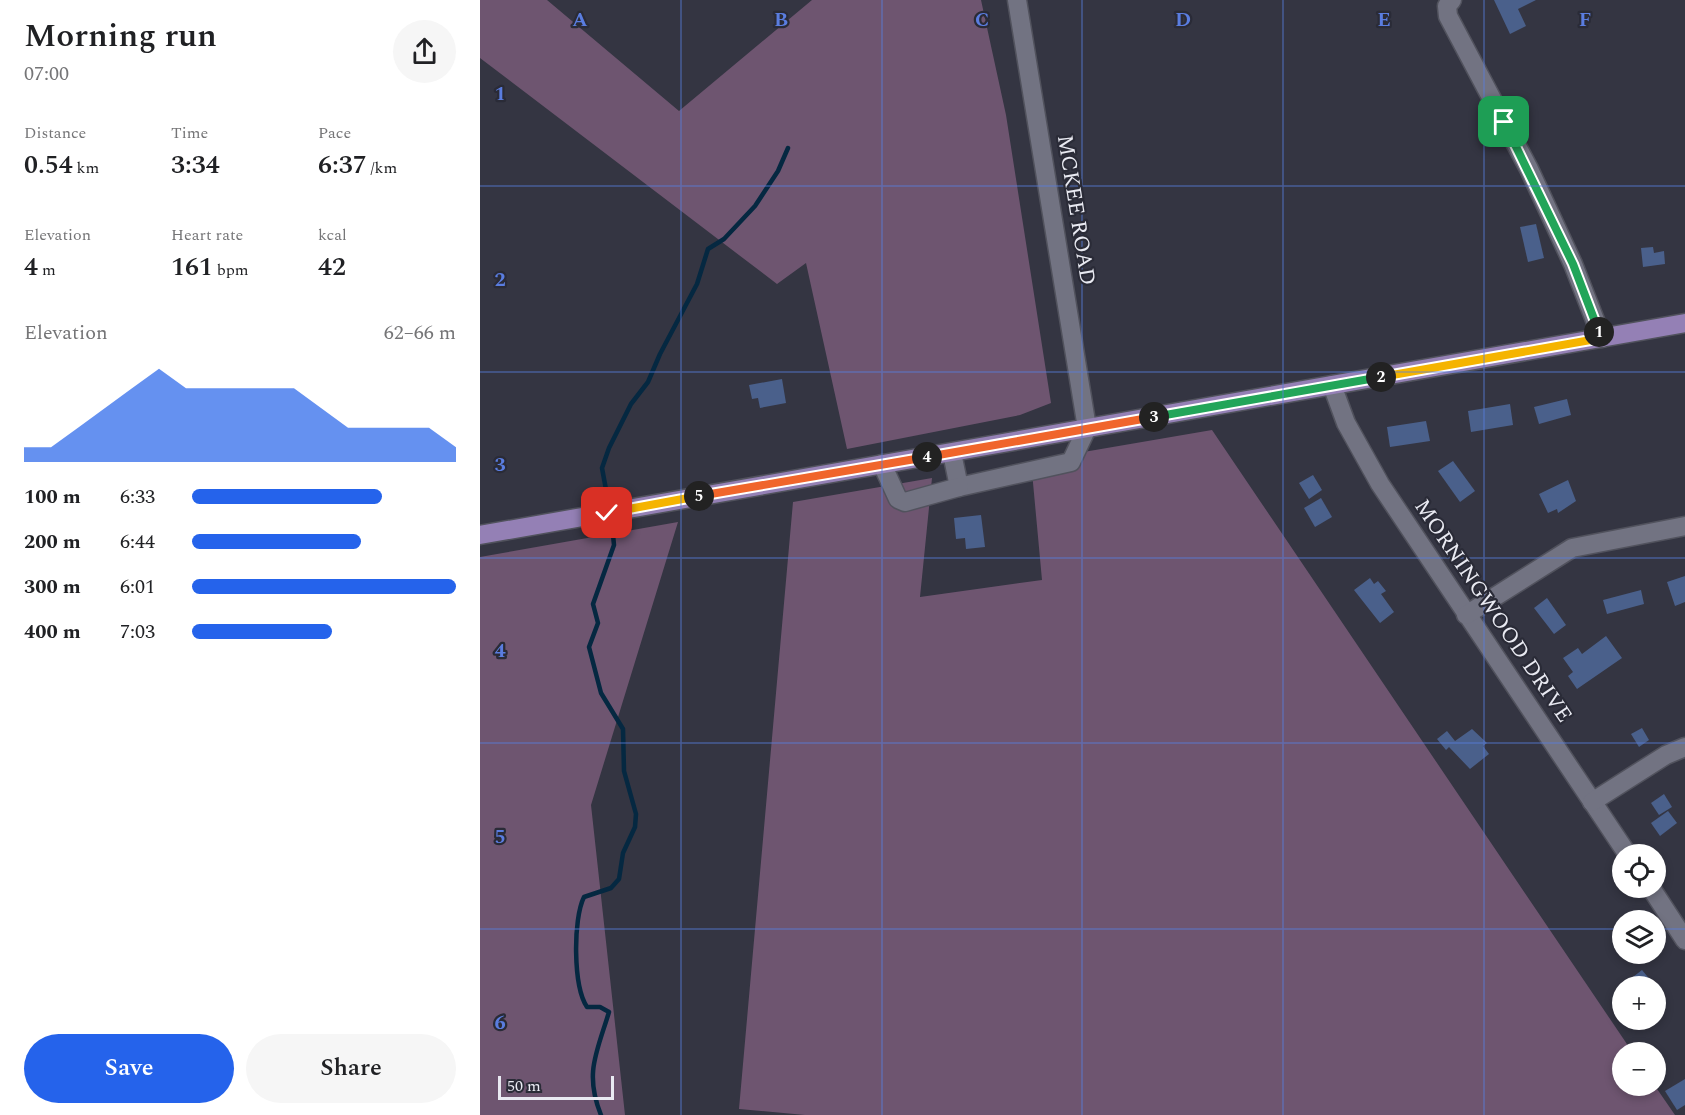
<!DOCTYPE html>
<meta charset="utf-8">
<style>
:root{--surface:#fff;--page:#f6f6f6;--text:#202124;--muted:#757577;--accent:#2563eb}
body{margin:0;font-family:Spectral,serif;background:var(--page);color:var(--text);height:100vh;display:flex;flex-direction:column;font-size:22px;white-space:nowrap}
*{box-sizing:border-box;margin:0}
p{font-size:20px;color:var(--muted)}
.icon{flex:none;width:33px;height:33px;fill:none;stroke:currentColor;stroke-width:2;stroke-linecap:round;stroke-linejoin:round}
.map{position:relative;flex:1;overflow:hidden}
.side{display:flex;flex-direction:column;background:var(--surface);width:480px}
.side>*{flex:none}
.buttons{position:absolute;left:1132px;top:844px;display:grid;gap:12px}
.buttons a{display:grid;place-items:center;width:54px;height:54px;border-radius:50%;background:var(--surface);box-shadow:0 3px 9px #0003;font-size:30px}
.scale{position:absolute;left:18px;bottom:15px;width:116px;box-sizing:border-box;padding-left:6px;border:3px solid #e9eaf2;border-top:0;font-size:16px;line-height:21px;white-space:nowrap;color:#e9eaf2;-webkit-text-stroke:4px #2a2b37;paint-order:stroke}
.pin{position:absolute;display:grid;place-items:center;width:51px;height:51px;color:#fff;margin:-26px;border-radius:12px;box-shadow:0 3px 9px #0006}
.km{position:absolute;width:30px;height:30px;margin:-15px;border-radius:50%;background:#222;color:#fff;font-size:16px;line-height:30px;text-align:center}
.round{display:grid;place-items:center;flex:none;width:63px;height:63px;border-radius:32px;background:var(--page)}
.headline{display:flex;align-items:center;justify-content:space-between;height:102px;padding:0 24px}
h1{font-size:33px;font-weight:600;line-height:45px}
.figures{display:grid;grid-template-columns:repeat(3,1fr);gap:9px;height:102px;padding:6px 24px}
.figures div{display:grid;align-content:center}
.figures b{font-size:26px;font-weight:600}
.figures small{font-size:16px;font-weight:400}
.figures p{font-size:16px}
.chart{height:168px;padding:12px 24px}
.chart p{display:flex;justify-content:space-between}
.chart svg{width:100%;height:108px;margin-top:6px;fill:var(--accent);opacity:.7}
.primary-button{display:flex;gap:12px;margin-top:auto;padding:12px 24px}
.primary-button a{flex:1;height:69px;border-radius:36px;background:var(--accent);color:#fff;font-size:24px;font-weight:600;line-height:69px;text-align:center}
.primary-button a+a{background:var(--page);color:var(--text)}
ul{padding:0 24px;list-style:none;font-size:20px}
li{display:grid;grid-template-columns:96px 72px 1fr;align-items:center;height:45px}
li i{height:15px;border-radius:8px;background:var(--accent)}
main{display:flex;flex:1;min-height:0}
.map>svg:first-child{display:block}
.green{fill:#6e5570}
.lines{fill:none;stroke-linecap:round;stroke-linejoin:round}
.stream{stroke:#052841;stroke-width:4.5}
.building{fill:#4a608b}
.minor-casing{stroke:#51525d;stroke-width:21}
.major-casing{stroke:#51525d;stroke-width:21}
.minor{stroke:#727382;stroke-width:18}
.major{stroke:#9480b5;stroke-width:18}
.split-1-casing{stroke:#fff;stroke-width:12}
.split-2-casing{stroke:#fff;stroke-width:12}
.split-3-casing{stroke:#fff;stroke-width:12}
.split-4-casing{stroke:#fff;stroke-width:12}
.split-5-casing{stroke:#fff;stroke-width:12}
.split-6-casing{stroke:#fff;stroke-width:12}
.split-1{stroke:#22a559;stroke-width:8}
.split-2{stroke:#f5b400;stroke-width:8}
.split-3{stroke:#22a559;stroke-width:8}
.split-4{stroke:#f0652b;stroke-width:8}
.split-5{stroke:#f0652b;stroke-width:8}
.split-6{stroke:#f5b400;stroke-width:8}
.grid{fill:none;stroke:#5a7de0;stroke-width:1.5;stroke-opacity:0.55}
.labels{text-anchor:middle;dominant-baseline:central;stroke-width:4.5;stroke-linejoin:round;paint-order:stroke}
.street-label{font-size:22px;fill:#e9eaf2;stroke:#2a2b37}
.grid-label{font-size:20px;text-anchor:middle;font-weight:bold;fill:#5a7de0;stroke:#2a2b37;stroke-width:4.5;stroke-linejoin:round;paint-order:stroke}
</style>
<main>
<section class="side">
<div class="headline"><div><h1>Morning run</h1><p>07:00</p></div><a class="round"><svg class="icon" aria-label="share" viewBox="0 0 24 24"><path d="M12 15V3M7 8l5-5 5 5M5 13v7h14v-7"/></svg></a></div>
<div class="figures">
<div><p>Distance</p><b>0.54<small> km</small></b></div>
<div><p>Time</p><b>3:34</b></div>
<div><p>Pace</p><b>6:37<small> /km</small></b></div>
</div>
<div class="figures">
<div><p>Elevation</p><b>4<small> m</small></b></div>
<div><p>Heart rate</p><b>161<small> bpm</small></b></div>
<div><p>kcal</p><b>42</b></div>
</div>
<div class="chart"><p><span>Elevation</span>62–66 m</p>
<svg viewBox="0 0 160 44" preserveAspectRatio="none"><path d="M0 44V38L10 38L20 30L30 22L40 14L50 6L60 14L70 14L80 14L90 14L100 14L110 22L120 30L130 30L140 30L150 30L160 38V44z"/></svg>
</div>
<ul>
<li><b>100 m</b>6:33<i style="width:72%"></i></li>
<li><b>200 m</b>6:44<i style="width:64%"></i></li>
<li><b>300 m</b>6:01<i style="width:100%"></i></li>
<li><b>400 m</b>7:03<i style="width:53%"></i></li>
</ul>
<div class="primary-button"><a>Save</a><a>Share</a></div>
</section>
<div class="map">
<svg width="1205" height="1115" viewBox="0 0 1205 1115">
<rect width="100%" height="100%" fill="#343542"/>
<g class="green">
<polygon points="0,0 67,0 199,111 332,0 501,0 526,115 571,403 540,415 367,449 326,263 297,284 0,58"/>
<polygon points="732,430 1153,1053 1143,1053 1143,1086 1175,1086 1195,1115 325,1115 259,1109 313,502 452,478 440,597 562,580 551,461"/>
<polygon points="198,522 111,805 145,1115 0,1115 0,557"/>
</g>
<g class="lines">
<g class="stream">
<polyline points="127,495 122,468 129,448 151,404 168,382 180,354 217,284 228,249 244,239 275,206 298,171 308,148"/>
<path d="M121,1115C104,1073 117,1052 129,1012L120,1007H107C93,986 93,919 104,897L131,888L139,879L143,853L155,827L156,814L144,771L143,729L121,693L109,647L118,623L113,604L134,545L133,535"/>
</g>
</g>
<g class="building">
<polygon points="1014,0 1056,0 1038,9 1046,26 1030,34"/>
<polygon points="1056,224 1064,258 1048,262 1040,227"/>
<polygon points="1173,247 1174,253 1184,251 1185,264 1163,267 1161,248"/>
<polygon points="302,379 306,403 280,408 278,398 272,399 269,385"/>
<polygon points="1087,399 1091,415 1059,424 1054,407"/>
<polygon points="1030,404 1033,425 991,432 988,411"/>
<polygon points="946,421 950,441 910,447 907,427"/>
<polygon points="973,461 995,491 980,502 958,471"/>
<polygon points="833,475 842,490 829,499 819,483"/>
<polygon points="1088,480 1096,501 1078,513 1077,509 1068,513 1059,494"/>
<polygon points="841,498 852,517 835,527 824,508"/>
<polygon points="501,515 505,547 486,549 485,538 476,539 474,518"/>
<polygon points="1205,576 1205,602 1195,606 1187,582"/>
<polygon points="890,578 894,584 898,581 906,591 901,594 914,612 900,623 874,590"/>
<polygon points="1161,590 1164,604 1127,614 1123,600"/>
<polygon points="1067,598 1086,625 1074,634 1054,608"/>
<polygon points="1126,636 1142,658 1097,689 1088,676 1093,672 1083,658 1098,648 1102,654"/>
<polygon points="1162,728 1169,740 1159,747 1151,734"/>
<polygon points="992,729 1007,743 1003,746 1009,754 990,769 969,747 966,750 957,739 967,731 975,741"/>
<polygon points="1184,794 1192,807 1179,815 1171,803"/>
<polygon points="1188,811 1197,823 1180,836 1171,823"/>
<polygon points="1162,970 1176,987 1140,987"/>
<polygon points="1205,1079 1205,1105 1197,1110 1185,1091"/>
</g>
<g class="lines">
<defs>
<g id="minor">
<polyline points="972,0 967,6 968,16 1049,169 1093,264 1122,338"/>
<polyline points="852,385 866,423 900,484 1148,855"/>
<polyline points="472,453 479,487 591,462 607,428 537,0"/>
<polyline points="402,464 418,499 425,502 479,487"/>
<polyline points="986,615 1092,548 1205,526"/>
<polyline points="1112,802 1186,755 1205,747"/>
<polyline points="1171,888 1205,940"/>
</g>
<polyline id="major" points="0,535 1205,323"/>
</defs>
<use href="#minor" class="minor-casing"/>
<use href="#major" class="major-casing"/>
<use href="#minor" class="minor"/>
<use href="#major" class="major"/>
</g>
<g class="lines">
<defs>
<polyline id="split-1" points="1024,122 1093,264 1119,332"/>
<polyline id="split-2" points="901,377 1122,338 1119,332"/>
<polyline id="split-3" points="674,417 901,377"/>
<polyline id="split-4" points="447,457 674,417"/>
<polyline id="split-5" points="219,496 447,457"/>
<polyline id="split-6" points="127,513 219,496"/>
</defs>
<use href="#split-1" class="split-1-casing"/>
<use href="#split-2" class="split-2-casing"/>
<use href="#split-3" class="split-3-casing"/>
<use href="#split-4" class="split-4-casing"/>
<use href="#split-5" class="split-5-casing"/>
<use href="#split-6" class="split-6-casing"/>
<use href="#split-1" class="split-1"/>
<use href="#split-2" class="split-2"/>
<use href="#split-3" class="split-3"/>
<use href="#split-4" class="split-4"/>
<use href="#split-5" class="split-5"/>
<use href="#split-6" class="split-6"/>
</g>
<path class="grid" d="M201,0V1115M402,0V1115M602,0V1115M803,0V1115M1004,0V1115M0,186H1205M0,372H1205M0,558H1205M0,743H1205M0,929H1143M1176,929H1205"/>
<g class="labels">
<g class="street-label">
<text transform="translate(596 210) rotate(81)">MCKEE ROAD</text>
<text transform="translate(1013 611) rotate(56)">MORNINGWOOD DRIVE</text>
</g>
</g>
<g class="grid-label">
<text x="100" y="26">A</text>
<text x="301" y="26">B</text>
<text x="502" y="26">C</text>
<text x="703" y="26">D</text>
<text x="904" y="26">E</text>
<text x="1105" y="26">F</text>
<text x="20" y="100">1</text>
<text x="20" y="286">2</text>
<text x="20" y="471">3</text>
<text x="20" y="657">4</text>
<text x="20" y="843">5</text>
<text x="20" y="1029">6</text>
</g>
</svg>
<div class="buttons">
<a><svg class="icon" aria-label="locate" viewBox="0 0 24 24"><circle cx="12" cy="12" r="6"/><path d="M12 2v4M12 18v4M2 12h4M18 12h4"/></svg></a>
<a><svg class="icon" aria-label="layers" viewBox="0 0 24 24"><path d="M12 4l9 5-9 5-9-5zM3 14l9 5 9-5"/></svg></a>
<a>+</a>
<a>−</a>
</div>
<div class="scale">50 m</div>
<div class="pin" style="left:1024px;top:122px;background:#1e9e55"><svg class="icon" aria-label="arrive" viewBox="0 0 24 24"><path d="M6 21V4h12l-3 4 3 4H6"/></svg></div>
<div class="pin" style="left:127px;top:513px;background:#d93025"><svg class="icon" aria-label="check" viewBox="0 0 24 24"><path d="M5 12l5 5 9-10"/></svg></div>
<b class="km" style="left:1119px;top:332px">1</b>
<b class="km" style="left:901px;top:377px">2</b>
<b class="km" style="left:674px;top:417px">3</b>
<b class="km" style="left:447px;top:457px">4</b>
<b class="km" style="left:219px;top:496px">5</b>
</div>
</main>
